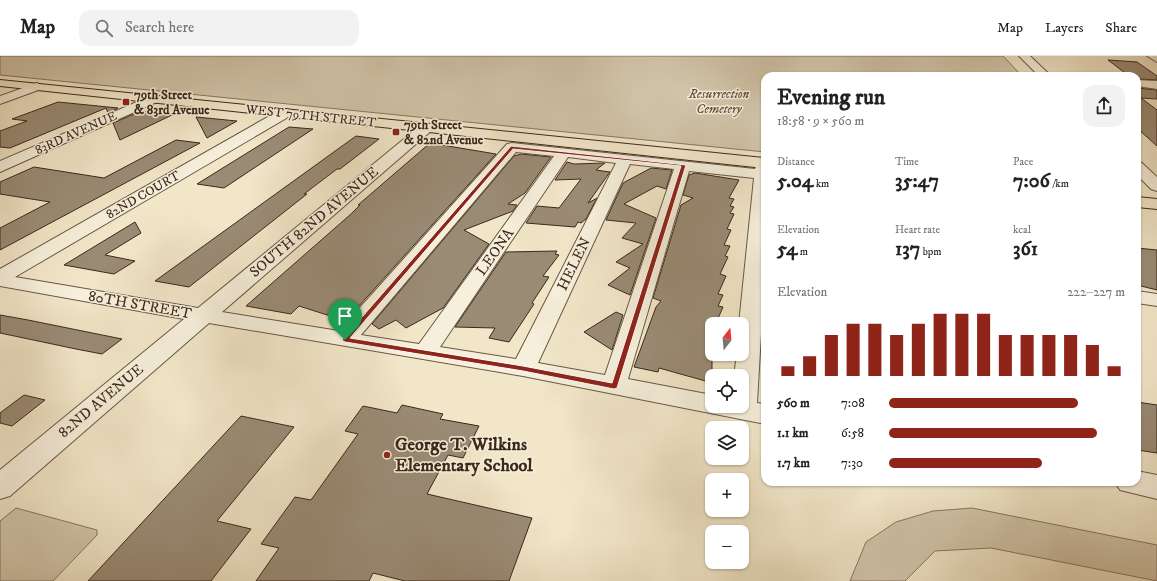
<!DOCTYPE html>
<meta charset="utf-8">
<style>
:root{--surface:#fff;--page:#f2f2f2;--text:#222;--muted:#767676;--line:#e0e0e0;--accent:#8f2418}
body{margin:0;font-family:"IM FELL DW Pica",serif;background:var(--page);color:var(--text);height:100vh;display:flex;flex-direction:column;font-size:15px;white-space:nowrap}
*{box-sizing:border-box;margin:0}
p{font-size:13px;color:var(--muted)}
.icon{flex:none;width:22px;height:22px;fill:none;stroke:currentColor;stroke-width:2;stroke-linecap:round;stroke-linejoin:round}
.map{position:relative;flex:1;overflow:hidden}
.panel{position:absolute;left:761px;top:16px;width:380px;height:414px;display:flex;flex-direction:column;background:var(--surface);border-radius:12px;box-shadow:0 1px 3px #0004}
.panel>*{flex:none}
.needle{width:26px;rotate:16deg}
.buttons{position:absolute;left:705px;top:261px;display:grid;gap:8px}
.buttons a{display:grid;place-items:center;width:44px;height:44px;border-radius:8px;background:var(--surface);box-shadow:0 1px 3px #0004;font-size:20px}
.pin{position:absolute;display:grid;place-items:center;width:34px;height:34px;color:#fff;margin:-41px -17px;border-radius:50% 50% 50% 0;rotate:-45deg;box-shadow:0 0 4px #0007}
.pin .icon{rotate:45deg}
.round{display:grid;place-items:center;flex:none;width:42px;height:42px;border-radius:12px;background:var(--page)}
.headline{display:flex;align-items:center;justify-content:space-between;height:68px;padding:0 16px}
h1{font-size:22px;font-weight:800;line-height:30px}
.figures{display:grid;grid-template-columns:repeat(3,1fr);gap:6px;height:68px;padding:4px 16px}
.figures div{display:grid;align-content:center}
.figures b{font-size:20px;font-weight:800}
.figures small{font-size:11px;font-weight:400}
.figures p{font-size:11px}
.chart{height:112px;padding:8px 16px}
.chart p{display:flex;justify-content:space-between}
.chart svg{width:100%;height:72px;margin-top:4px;stroke:var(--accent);stroke-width:6}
ul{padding:0 16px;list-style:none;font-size:13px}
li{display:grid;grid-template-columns:64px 48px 1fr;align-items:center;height:30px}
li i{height:10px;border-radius:5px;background:var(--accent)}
header{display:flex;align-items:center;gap:24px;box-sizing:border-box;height:56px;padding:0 20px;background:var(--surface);border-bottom:1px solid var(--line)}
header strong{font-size:19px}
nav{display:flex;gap:22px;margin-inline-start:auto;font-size:14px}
.search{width:280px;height:36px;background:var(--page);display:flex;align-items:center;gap:10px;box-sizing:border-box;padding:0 14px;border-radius:12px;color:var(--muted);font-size:15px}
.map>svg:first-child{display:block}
.green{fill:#d2c6ab;stroke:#867763}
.building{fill:#9a8b75;stroke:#3b281b}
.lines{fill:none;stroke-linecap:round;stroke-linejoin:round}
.minor-casing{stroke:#685846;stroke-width:2}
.major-casing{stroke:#3b281b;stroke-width:2}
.minor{fill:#f6efdb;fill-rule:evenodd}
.major{fill:#f1e6c8;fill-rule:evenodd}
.route{fill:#8f2418;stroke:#fff;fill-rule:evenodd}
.poi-dot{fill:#8f2418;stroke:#f6efdb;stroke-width:1.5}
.labels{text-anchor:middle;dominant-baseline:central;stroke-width:3;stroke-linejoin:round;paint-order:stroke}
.far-park-label{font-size:13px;font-style:italic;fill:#61503f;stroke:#f6efdb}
.far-poi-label{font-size:13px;font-weight:bold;fill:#3b281b;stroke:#f6efdb;text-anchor:start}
.far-street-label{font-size:13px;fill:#3b281b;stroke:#f6efdb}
.street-label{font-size:15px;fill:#3b281b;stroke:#f6efdb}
.near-poi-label{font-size:18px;font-weight:bold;fill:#3b281b;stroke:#f6efdb;text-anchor:start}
</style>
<header>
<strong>Map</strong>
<div class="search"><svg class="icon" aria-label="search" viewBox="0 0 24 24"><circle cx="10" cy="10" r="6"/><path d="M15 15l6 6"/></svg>Search here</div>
<nav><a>Map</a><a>Layers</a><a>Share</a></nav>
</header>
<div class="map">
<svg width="1157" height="525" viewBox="0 0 1157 525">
<rect width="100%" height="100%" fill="#f1e6c8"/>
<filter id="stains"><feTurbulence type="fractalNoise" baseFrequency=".005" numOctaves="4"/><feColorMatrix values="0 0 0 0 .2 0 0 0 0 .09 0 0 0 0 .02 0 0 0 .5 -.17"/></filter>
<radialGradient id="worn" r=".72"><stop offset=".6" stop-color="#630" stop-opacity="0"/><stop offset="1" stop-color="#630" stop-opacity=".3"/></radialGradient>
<g class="green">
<polygon points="0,0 1003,0 1022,20 765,20 765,96 0,19"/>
<polygon points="16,452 97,474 97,479 53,525 0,525 0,465"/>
<polygon points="972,452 1157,489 1157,525 991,492 935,495 905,525 850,525 866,486 896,466 933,455"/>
</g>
<g class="building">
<polygon points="1108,4 1137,6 1157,20 1157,24 1137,23 1137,20 1129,20"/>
<polygon points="1137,32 1157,34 1157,43 1141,42 1157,54 1157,90 1137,72"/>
<polygon points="58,46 118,52 108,57 106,52 10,92 0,91 0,75 27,65 12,63"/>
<polygon points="141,55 174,58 120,84 113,67"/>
<polygon points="196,61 237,65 207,82"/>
<polygon points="289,71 313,73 224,132 197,128"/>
<polygon points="356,80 379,83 340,113 337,113 304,138 307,138 189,231 155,225"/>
<polygon points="176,84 200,87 0,194 0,172 50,146 0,138 0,126 34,111 104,122"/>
<polygon points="430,87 496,98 349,261 347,260 343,264 299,250 291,258 246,250 351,158 360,149 358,149"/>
<polygon points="521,98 551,101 525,137 508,148 517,149 513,155 464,174 489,188 443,252 406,272 396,264 379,273 372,268 514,100"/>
<polygon points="567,106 574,108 605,107 596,114 610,116 588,147 597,142 586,163 581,167 578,166 575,171 526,167 537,150 559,152 581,123 555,124"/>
<polygon points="651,112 672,114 666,133 657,130 624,148 656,162 630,239 608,229 630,212 616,206 643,188 622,182 636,167 606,164 623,127"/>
<polygon points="695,117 739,124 729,142 734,143 730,150 734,151 730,157 734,158 727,173 731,174 724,189 730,190 725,200 728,201 720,218 726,220 718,238 723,239 718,250 723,251 716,267 712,266 712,319 709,326 659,312 658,316 634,311 656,251 661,245 653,242 681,149 693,142 683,139 689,119"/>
<polygon points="135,166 141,177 105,199 135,205 114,218 64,209"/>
<polygon points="1137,192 1157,194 1157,234 1137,229"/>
<polygon points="557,195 555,198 559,199 543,220 549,221 532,247 534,248 509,286 489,282 495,272 455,271 506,196"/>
<polygon points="616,256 623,259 612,294 584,276"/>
<polygon points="0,259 28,264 122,283 102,298 76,293 0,277"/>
<polygon points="24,339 45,344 12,370 0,367 0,357"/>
<polygon points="1137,346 1157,349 1157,397 1137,394"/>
<polygon points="402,349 443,358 440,363 479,370 463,402 448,399 427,438 532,462 509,525 405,525 373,517 369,525 256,525 279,492 261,488 295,441 311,444 358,378 345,375 363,350 397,357"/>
<polygon points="241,360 294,371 217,465 251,473 211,525 88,525"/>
</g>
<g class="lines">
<defs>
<g id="minor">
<polygon points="1019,0 1030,0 1051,20 1039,20"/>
<polygon points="1147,0 1157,0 1157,6"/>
<polygon points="1137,24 1157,25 1157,33 1137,30"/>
<polygon points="37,27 41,29 43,31 41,33 0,48 0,40"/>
<polygon points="153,39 157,40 159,43 157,46 0,116 0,105"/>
<path d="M285,53L290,54L291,57L290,60L15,221L198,252L421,69H431L433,72L431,75L222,256L339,275L507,88L512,87L755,113L758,104L765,103V208L757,347L765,348V368L523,320L209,267L10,440L0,443V414L184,263L0,230V213L280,54ZM516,96L554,100L419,288L361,279ZM568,101L616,107L516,303L440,291ZM630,108L674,113L605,319L538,307ZM689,115L754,122L739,268H742V298H737L734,320H742V350H712V339L628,323Z"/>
<polygon points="1137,105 1142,107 1157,121 1157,135 1151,133 1137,119"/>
<polygon points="1137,235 1157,238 1157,250 1137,247"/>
<polygon points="1137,415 1157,419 1157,443 1120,434 1115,426 1137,426"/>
</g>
<g id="major">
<polygon points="0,24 765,102 765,112 0,30"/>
<polygon points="1137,141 1157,143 1157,153 1137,151"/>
</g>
</defs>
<use href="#minor" class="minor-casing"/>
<use href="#major" class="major-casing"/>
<use href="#minor" class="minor"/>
<use href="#major" class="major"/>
</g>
<path class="route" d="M511,90L686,109L617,332L614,333L523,315L345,286L342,284ZM513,93L681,110L612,327L523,310L350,282Z"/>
<g class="poi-dot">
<rect x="122" y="42" width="8" height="8" rx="2"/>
<rect x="392" y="72" width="8" height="8" rx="2"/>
<circle cx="387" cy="399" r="4"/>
</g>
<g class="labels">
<g class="far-park-label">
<text x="719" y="38">Resurrection<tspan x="719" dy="15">Cemetery</tspan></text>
</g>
<g class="far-poi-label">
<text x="134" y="39">79th Street<tspan x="134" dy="15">&amp; 83rd Avenue</tspan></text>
<text x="404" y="69">79th Street<tspan x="404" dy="15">&amp; 82nd Avenue</tspan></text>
</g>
<g class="far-street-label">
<text transform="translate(311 60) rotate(6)">WEST 79TH STREET</text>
<text transform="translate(76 77) rotate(-24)">83RD AVENUE</text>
<text transform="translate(143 139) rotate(-30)">82ND COURT</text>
</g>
<g class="street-label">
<text transform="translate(314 166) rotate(-40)">SOUTH 82ND AVENUE</text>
<text transform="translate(495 196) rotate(-55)">LEONA</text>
<text transform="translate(574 208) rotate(-64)">HELEN</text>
<text transform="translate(140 249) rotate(10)">80TH STREET</text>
<text transform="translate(101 345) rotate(-40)">82ND AVENUE</text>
</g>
<g class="near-poi-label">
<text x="395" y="389">George T. Wilkins<tspan x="395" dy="21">Elementary School</tspan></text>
</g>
</g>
<rect width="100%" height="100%" filter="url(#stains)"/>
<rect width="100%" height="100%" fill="url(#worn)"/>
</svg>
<div class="buttons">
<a><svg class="needle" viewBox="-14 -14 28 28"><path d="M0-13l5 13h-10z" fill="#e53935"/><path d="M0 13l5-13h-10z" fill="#767676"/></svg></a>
<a><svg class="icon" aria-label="locate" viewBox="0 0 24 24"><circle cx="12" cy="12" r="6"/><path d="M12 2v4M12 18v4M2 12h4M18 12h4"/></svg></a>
<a><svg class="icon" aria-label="layers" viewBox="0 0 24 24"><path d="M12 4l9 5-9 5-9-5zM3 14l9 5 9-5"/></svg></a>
<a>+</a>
<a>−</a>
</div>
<div class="pin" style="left:345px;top:284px;background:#1e9e55"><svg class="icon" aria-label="arrive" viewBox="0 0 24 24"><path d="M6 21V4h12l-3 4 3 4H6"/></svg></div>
<section class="panel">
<div class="headline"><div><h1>Evening run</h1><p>18:58 · 9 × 560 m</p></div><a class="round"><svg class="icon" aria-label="share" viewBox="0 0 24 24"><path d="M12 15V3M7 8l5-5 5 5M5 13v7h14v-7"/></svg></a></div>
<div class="figures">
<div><p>Distance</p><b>5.04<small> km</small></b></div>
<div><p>Time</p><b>35:47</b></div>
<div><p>Pace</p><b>7:06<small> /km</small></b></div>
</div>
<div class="figures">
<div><p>Elevation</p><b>54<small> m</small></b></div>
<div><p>Heart rate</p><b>137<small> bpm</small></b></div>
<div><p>kcal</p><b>361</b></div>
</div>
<div class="chart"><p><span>Elevation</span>222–227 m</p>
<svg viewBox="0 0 160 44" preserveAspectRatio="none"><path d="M5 44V38M15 44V32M25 44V19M35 44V12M45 44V12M55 44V19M65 44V12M75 44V6M85 44V6M95 44V6M105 44V19M115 44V19M125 44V19M135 44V19M145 44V25M155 44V38"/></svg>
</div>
<ul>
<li><b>560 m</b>7:08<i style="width:80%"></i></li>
<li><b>1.1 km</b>6:58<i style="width:88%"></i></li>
<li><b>1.7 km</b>7:30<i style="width:65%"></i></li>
</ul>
</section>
</div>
